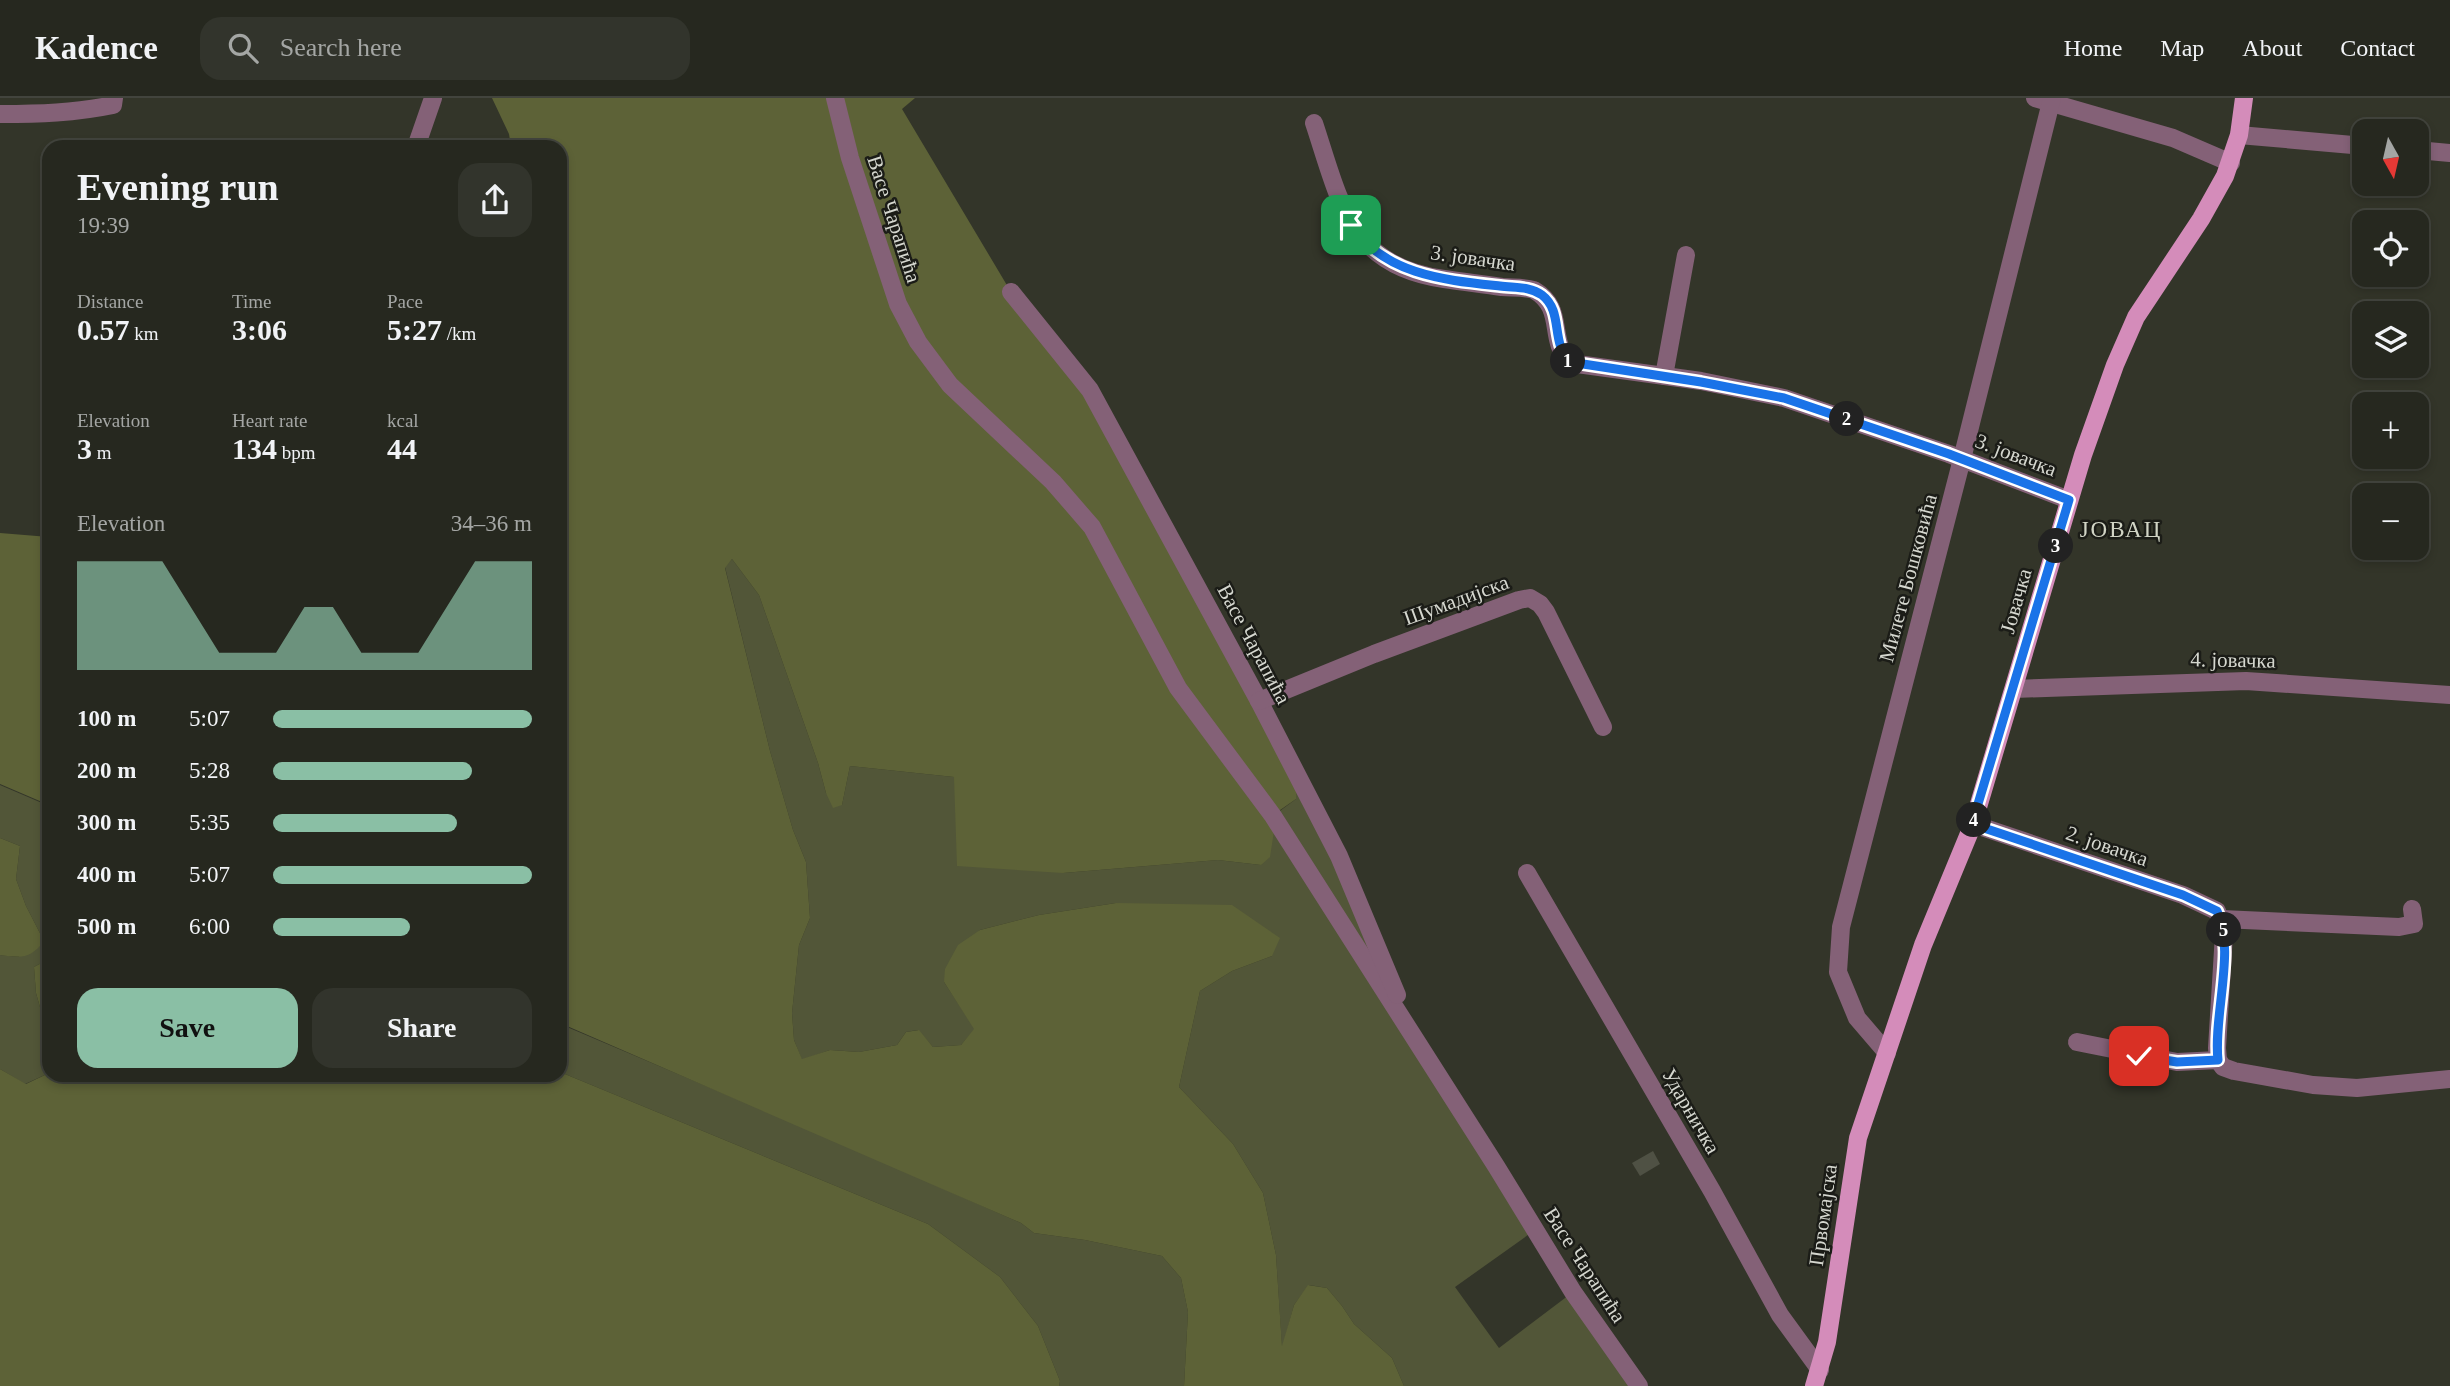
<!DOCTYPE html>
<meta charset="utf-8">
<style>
:root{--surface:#26281f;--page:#32342c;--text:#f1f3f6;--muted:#a4a6a4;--line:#42443d;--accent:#8abfa5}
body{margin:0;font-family:"Times New Roman",serif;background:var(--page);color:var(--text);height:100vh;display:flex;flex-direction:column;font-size:26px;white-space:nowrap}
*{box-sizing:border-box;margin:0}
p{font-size:23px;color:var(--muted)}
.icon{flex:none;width:38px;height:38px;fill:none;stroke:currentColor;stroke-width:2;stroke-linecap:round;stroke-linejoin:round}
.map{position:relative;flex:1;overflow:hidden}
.panel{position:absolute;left:42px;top:42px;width:525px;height:942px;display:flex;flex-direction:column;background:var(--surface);border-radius:21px;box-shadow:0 4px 10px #0003,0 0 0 2px var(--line)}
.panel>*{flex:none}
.needle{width:46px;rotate:172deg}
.tools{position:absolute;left:2352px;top:21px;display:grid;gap:14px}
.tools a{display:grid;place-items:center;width:77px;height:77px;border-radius:14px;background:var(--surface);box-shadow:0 4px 10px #0003,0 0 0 2px var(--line);font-size:35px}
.pin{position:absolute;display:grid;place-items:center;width:60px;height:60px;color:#fff;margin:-30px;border-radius:14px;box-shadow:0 4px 10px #0006}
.km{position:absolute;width:35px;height:35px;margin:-18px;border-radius:50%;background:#222;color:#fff;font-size:19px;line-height:35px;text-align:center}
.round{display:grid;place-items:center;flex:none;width:74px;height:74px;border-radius:21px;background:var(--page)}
.headline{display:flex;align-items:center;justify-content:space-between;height:119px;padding:0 35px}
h1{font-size:38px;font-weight:800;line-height:52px}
.stats{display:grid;grid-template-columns:repeat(3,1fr);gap:10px;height:119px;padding:7px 35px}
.stats div{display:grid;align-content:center}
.stats b{font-size:30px;font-weight:800}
.stats small{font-size:19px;font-weight:400}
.stats p{font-size:19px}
.chart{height:196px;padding:14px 35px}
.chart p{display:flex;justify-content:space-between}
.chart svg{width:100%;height:126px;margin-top:7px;fill:var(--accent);opacity:.7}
.cta{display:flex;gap:14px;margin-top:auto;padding:14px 35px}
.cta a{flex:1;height:80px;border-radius:21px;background:var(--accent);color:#111;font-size:28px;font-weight:800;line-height:80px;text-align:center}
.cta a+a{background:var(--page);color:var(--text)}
ul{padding:0 35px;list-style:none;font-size:23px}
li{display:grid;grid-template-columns:112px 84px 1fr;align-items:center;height:52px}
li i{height:18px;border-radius:9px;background:var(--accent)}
header{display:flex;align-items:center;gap:42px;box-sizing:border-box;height:98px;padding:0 35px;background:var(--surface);border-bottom:2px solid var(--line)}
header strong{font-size:33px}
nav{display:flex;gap:38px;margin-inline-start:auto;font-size:24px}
.search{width:490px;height:63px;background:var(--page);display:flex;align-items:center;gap:18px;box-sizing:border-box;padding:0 24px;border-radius:21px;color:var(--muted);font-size:26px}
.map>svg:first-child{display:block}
.green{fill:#525638}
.forest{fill:#5d6237}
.building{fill:#4f5144}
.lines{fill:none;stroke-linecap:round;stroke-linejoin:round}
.minor{stroke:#846177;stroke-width:18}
.major{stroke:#d48cba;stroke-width:18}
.route-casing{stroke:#fff;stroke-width:14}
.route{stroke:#1a73e8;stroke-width:9}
.labels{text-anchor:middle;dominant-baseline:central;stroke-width:5;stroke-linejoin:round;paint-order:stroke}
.street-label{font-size:21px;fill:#d5d7cf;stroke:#1b1c17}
.neighbourhood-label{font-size:23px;letter-spacing:2px;fill:#d1d4c5;stroke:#1b1c17}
</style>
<header>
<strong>Kadence</strong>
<div class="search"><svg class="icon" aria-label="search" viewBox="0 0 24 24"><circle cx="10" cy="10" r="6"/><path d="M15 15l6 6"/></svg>Search here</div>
<nav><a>Home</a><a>Map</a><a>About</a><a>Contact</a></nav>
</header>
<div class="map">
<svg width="2450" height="1288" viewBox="0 0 2450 1288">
<rect width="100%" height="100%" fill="#333529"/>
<g class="green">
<polygon points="732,461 759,497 818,665 826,695 842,707 850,668 954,679 1063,775 1218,762 1261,767 1273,718 1296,701 1296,675 1416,943 1535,1132 1455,1189 1499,1250 1573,1194 1639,1288 1404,1288 1392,1260 1354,1226 1342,1208 1327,1190 1309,1187 1294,1207 1282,1251 1276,1157 1263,1095 1233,1046 1179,989 1200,893 1232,873 1272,858 1116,805 1039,817 980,832 944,884 975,931 961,947 933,949 918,932 906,934 897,947 859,954 830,952 802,962 794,942 792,915 799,847 810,820 806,764 793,732 770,653 725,469"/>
<polygon points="0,687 49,708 49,861 34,869 36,895 49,941 47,976 25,986 0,971 0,857 18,859 44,843 26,808 16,781 20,748 0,740"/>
<polygon points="560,926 845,1047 1021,1125 1034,1135 1085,1142 1162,1158 1181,1180 1188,1214 1184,1288 1059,1288 1060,1283 1038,1228 1000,1179 928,1126 560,974"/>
</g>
<g class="forest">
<polygon points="492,0 915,0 902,11 1011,194 1090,292 1296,675 1296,701 1273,717 1274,733 1270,759 1261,767 1218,762 1063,775 957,768 954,679 850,668 842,707 833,710 826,695 818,665 759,497 732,461 725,470 770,653 793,732 806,764 810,820 799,847 792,915 794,942 802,961 830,952 859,954 897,947 906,934 919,932 933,949 961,947 974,931 944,884 945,871 958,847 980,832 1039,817 1116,805 1232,807 1280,840 1272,858 1232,873 1200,893 1179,989 1233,1046 1263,1095 1276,1157 1282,1248 1294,1207 1308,1187 1327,1190 1342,1208 1354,1226 1392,1260 1404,1288 1184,1288 1188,1214 1181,1180 1162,1158 1085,1142 1034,1135 1021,1125 560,925 560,49 511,49 509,36"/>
<polygon points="0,435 49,439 49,707 0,686"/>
<path d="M0,740L20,748L16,781L26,808L44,843C30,861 22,860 0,857Z"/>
<polygon points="49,861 49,941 36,895 34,869"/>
<polygon points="49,952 49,976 560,976 560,974 928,1126 1000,1179 1038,1228 1060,1283 1059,1288 0,1288 0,971 26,986 47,976"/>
</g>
<polygon class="building" points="1653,1053 1660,1066 1640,1078 1632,1065"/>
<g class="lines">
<g class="minor">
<polyline points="835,0 850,60 898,206 918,244 950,287 1053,384 1092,429 1178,590 1273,718 1496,1068 1573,1194 1639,1288"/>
<polyline points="2035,0 2173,40 2231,65"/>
<path d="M0,16C38,16 75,15 113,7L114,0"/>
<path d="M1314,25C1340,103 1349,168 1444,181C1463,184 1483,186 1502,189C1513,190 1524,189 1534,192C1566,211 1547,241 1570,265L1701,283L1784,300L1949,356L2069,402"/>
<polyline points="2239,37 2364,48"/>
<polyline points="416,49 433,0"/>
<polyline points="2417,52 2450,55"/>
<polyline points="1011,194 1090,292 1259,603 1339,758 1397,897"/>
<polyline points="1664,278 1686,157"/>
<polyline points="2014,591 2246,583 2450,597"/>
<polyline points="1259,603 1374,556 1519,502 1530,500 1540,506 1546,514 1603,629"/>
<polyline points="1973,726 2183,797 2217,813 2224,836 2217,950 2218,962 2223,969 2234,973 2313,987 2357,990 2450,981"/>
<polyline points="1527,775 1712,1093 1780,1217 1820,1272"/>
<polyline points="2222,821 2399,829 2414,826 2412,811"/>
<polyline points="2077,944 2177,964 2218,962"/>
<polyline points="1887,955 1857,920 1838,874 1841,829 1962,361 2052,0"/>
</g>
<polyline class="major" points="1814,1288 1827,1244 1858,1040 1923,847 1973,726 2083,357 2115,267 2136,219 2201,121 2225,78 2239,37 2244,0"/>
</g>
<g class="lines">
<defs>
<path id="route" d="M1351,127C1385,177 1444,182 1500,188C1514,190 1530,188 1542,197C1564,214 1550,244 1570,264L1701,284L1784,300L1949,356L2069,402L1972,726L2183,797L2217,813C2236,850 2213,919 2218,962L2177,964L2139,958"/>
</defs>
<use href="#route" class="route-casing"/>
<use href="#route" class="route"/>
</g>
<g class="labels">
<g class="street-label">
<text transform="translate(894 121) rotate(72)">Васе Чарапића</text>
<text transform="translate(1473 160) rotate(8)">3. јовачка</text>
<text transform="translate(2016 357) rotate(21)">3. јовачка</text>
<text transform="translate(1908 480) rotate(-75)">Милете Бошковића</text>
<text transform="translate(1456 502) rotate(-20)">Шумадијска</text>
<text transform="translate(2016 503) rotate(-74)">Јовачка</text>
<text transform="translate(1254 546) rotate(62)">Васе Чарапића</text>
<text transform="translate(2233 562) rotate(1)">4. јовачка</text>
<text transform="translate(2107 748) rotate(19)">2. јовачка</text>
<text transform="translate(1691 1013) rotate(60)">Ударничка</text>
<text transform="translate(1823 1117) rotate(-82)">Првомајска</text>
<text transform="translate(1585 1167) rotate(57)">Васе Чарапића</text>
</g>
<g class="neighbourhood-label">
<text x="2121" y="431">ЈОВАЦ</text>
</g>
</g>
</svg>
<div class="tools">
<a><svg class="needle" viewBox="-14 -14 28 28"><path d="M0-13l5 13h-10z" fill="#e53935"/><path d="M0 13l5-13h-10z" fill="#a4a6a4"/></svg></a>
<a><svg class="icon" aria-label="locate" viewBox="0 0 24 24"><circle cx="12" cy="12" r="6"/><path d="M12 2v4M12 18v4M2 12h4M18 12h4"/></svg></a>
<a><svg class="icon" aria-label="layers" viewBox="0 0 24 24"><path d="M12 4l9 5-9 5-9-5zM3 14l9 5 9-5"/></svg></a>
<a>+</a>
<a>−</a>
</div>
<div class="pin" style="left:1351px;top:127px;background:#1e9e55"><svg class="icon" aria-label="arrive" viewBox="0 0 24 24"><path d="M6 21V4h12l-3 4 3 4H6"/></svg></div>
<div class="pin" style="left:2139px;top:958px;background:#d93025"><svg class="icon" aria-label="check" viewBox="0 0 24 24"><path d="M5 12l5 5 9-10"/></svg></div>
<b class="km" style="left:1568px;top:263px">1</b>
<b class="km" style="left:1847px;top:321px">2</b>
<b class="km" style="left:2056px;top:448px">3</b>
<b class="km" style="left:1974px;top:722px">4</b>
<b class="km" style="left:2224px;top:832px">5</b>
<section class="panel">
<div class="headline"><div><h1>Evening run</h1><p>19:39</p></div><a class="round"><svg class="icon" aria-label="share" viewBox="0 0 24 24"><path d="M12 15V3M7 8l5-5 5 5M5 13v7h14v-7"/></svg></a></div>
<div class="stats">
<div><p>Distance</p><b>0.57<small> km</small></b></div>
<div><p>Time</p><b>3:06</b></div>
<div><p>Pace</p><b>5:27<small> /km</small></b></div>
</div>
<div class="stats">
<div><p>Elevation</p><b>3<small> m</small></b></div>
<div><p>Heart rate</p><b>134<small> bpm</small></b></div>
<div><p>kcal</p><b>44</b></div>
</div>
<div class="chart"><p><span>Elevation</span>34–36 m</p>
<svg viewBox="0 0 160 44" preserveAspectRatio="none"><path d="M0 44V6L10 6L20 6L30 6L40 22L50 38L60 38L70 38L80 22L90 22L100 38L110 38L120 38L130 22L140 6L150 6L160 6V44z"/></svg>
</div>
<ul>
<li><b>100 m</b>5:07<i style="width:100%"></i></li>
<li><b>200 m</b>5:28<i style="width:77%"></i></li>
<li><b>300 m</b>5:35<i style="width:71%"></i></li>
<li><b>400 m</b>5:07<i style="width:100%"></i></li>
<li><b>500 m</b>6:00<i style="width:53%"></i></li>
</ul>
<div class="cta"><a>Save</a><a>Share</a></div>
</section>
</div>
